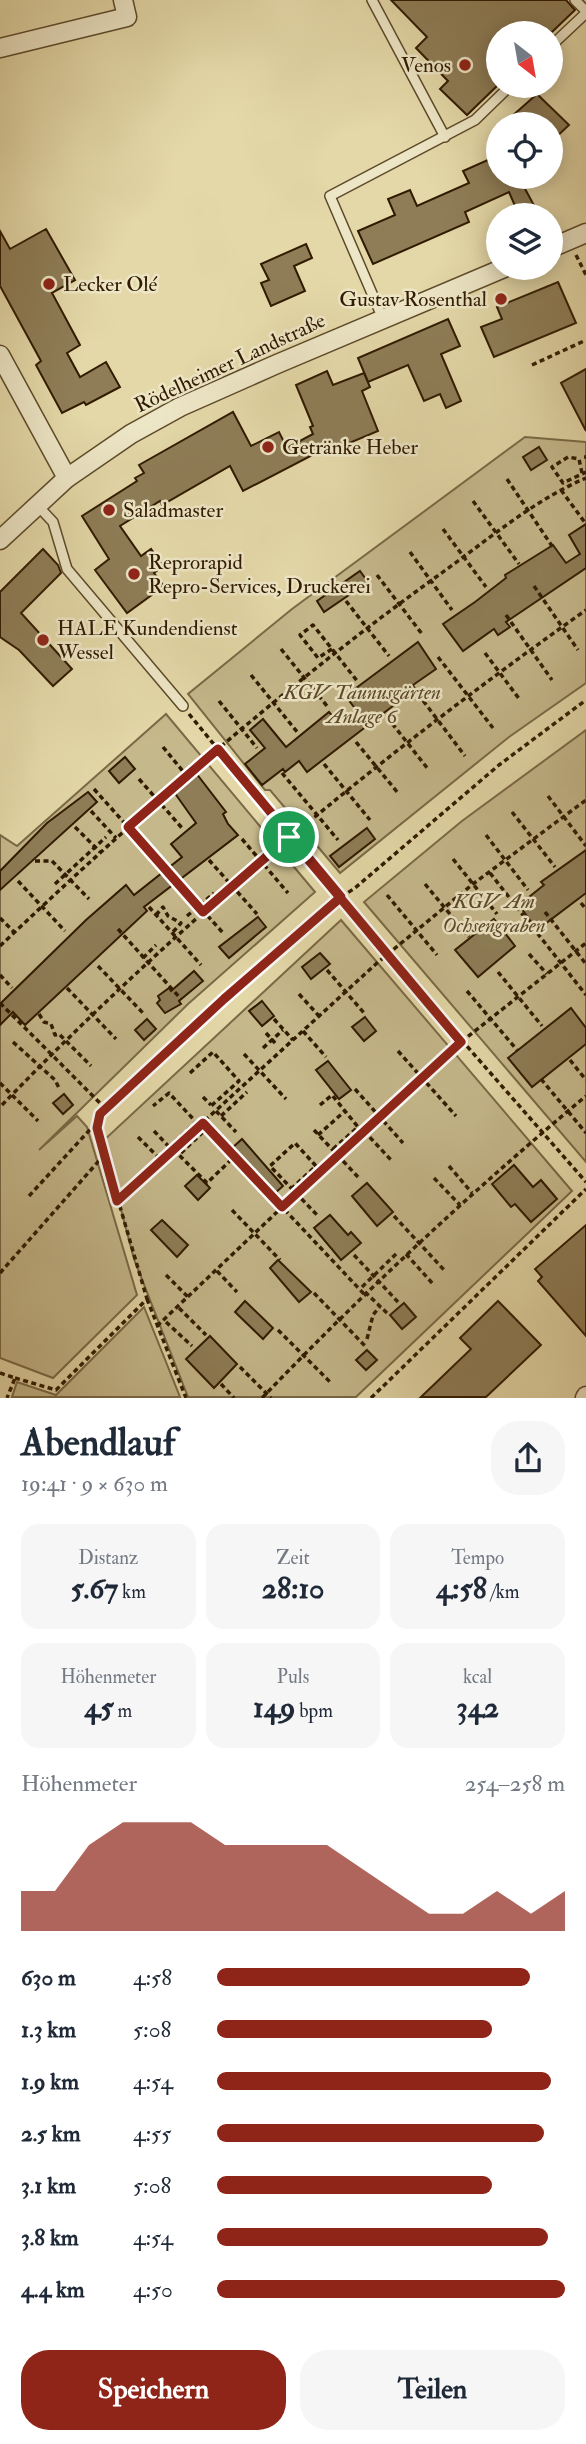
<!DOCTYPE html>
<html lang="de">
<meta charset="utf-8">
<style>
:root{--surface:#fff;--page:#f6f6f7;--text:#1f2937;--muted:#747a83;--accent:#8f2418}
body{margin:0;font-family:"IM FELL Double Pica",serif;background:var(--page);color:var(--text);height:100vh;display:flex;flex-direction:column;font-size:26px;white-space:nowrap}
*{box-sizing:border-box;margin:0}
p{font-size:23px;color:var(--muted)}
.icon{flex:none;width:38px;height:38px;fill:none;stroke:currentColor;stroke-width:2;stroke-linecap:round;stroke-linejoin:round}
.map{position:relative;height:1398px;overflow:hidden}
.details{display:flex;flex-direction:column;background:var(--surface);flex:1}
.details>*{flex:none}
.needle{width:46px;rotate:149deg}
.controls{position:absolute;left:486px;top:21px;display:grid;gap:14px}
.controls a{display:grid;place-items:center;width:77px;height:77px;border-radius:50%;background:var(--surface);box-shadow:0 4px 18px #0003;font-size:35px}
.pin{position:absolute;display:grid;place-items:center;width:60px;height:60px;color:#fff;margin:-30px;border:4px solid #fff;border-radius:50%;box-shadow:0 2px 7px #0007}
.round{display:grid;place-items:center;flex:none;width:74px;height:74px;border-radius:28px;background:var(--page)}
.headline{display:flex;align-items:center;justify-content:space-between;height:119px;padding:0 21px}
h1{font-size:38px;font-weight:700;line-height:52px}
.figures{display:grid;grid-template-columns:repeat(3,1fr);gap:10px;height:119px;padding:7px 21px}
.figures div{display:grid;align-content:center;border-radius:18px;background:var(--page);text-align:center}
.figures b{font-size:30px;font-weight:700}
.figures small{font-size:19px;font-weight:400}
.figures p{font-size:19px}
.chart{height:196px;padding:14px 21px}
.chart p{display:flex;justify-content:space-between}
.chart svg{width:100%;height:126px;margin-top:7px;fill:var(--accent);opacity:.7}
.action{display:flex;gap:14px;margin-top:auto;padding:14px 21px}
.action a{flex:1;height:80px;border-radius:28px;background:var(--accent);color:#fff;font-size:28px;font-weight:700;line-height:80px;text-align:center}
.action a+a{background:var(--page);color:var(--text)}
ul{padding:0 21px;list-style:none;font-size:23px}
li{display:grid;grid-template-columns:112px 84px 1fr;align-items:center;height:52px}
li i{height:18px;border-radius:9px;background:var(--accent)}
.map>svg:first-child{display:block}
.green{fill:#c5b88b;stroke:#7a6946;stroke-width:2}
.building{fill:#8e7d57;stroke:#301a00;stroke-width:2}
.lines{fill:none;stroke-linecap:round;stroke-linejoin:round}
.lane-casing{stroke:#5d4a2a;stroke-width:12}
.street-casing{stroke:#5d4a2a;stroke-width:21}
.path{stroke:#301a00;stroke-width:3.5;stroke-dasharray:5 3.5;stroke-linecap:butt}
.lane{stroke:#ede6c6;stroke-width:9}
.street{stroke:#ede6c6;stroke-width:18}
.route-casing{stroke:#fff;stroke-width:14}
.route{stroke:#8f2418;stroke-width:9}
.poi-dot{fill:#8f2418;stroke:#ede6c6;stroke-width:2.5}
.labels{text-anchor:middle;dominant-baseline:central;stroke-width:5;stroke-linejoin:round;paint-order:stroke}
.poi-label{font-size:21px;fill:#301a00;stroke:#ede6c6;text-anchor:start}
.street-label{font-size:21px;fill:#301a00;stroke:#ede6c6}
.park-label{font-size:21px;font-style:italic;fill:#5d492a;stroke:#ede6c6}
</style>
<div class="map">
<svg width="586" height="1398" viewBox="0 0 586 1398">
<rect width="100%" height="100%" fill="#e4d8a8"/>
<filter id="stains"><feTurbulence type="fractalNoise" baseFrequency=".00286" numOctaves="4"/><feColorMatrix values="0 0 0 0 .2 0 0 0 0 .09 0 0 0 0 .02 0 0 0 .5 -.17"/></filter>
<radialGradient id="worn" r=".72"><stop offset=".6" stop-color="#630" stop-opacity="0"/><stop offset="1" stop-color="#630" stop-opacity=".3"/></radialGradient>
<g class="green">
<polygon points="525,437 586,442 586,683 509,737 340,873 270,790 265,790 188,694 292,609"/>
<polygon points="166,714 315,892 188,1004 39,1150 77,1116 87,1127 137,1295 53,1378 0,1358 0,835 17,846"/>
<polygon points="586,730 586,1162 364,902 462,821"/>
<polygon points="341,920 572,1191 356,1397 188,1397 134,1259 103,1141"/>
<polygon points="144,1307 180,1397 12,1397 17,1382 56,1395"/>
</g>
<g class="building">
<polygon points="391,0 566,0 575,10 551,33 499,33 499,84 467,115 440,89 448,81 416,48 427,37"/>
<polygon points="537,94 569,125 551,142 551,124 503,124"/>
<polygon points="499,155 499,177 541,177 523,185 537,211 519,215 509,192 465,212 469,222 373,264 358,231 395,215 388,199 410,190 417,206 469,183 463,171"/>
<polygon points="46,229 75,280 52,293 80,345 67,353 80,377 106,362 120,387 86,405 84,402 62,413 36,365 41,361 0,286 0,231 10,249"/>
<polygon points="306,244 312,258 294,266 305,291 271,306 261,283 269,280 261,264"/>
<polygon points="558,282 576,323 494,357 481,327 502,319 497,307"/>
<polygon points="448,319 460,346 441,354 461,401 446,408 440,394 424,401 408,365 368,382 358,358"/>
<polygon points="586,369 586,431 561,383"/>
<polygon points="327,371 333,385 364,373 370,387 362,391 378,431 321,455 320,451 243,491 230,466 162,505 160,501 120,526 141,556 151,549 163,566 154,573 164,586 127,613 95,570 109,559 82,516 137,481 135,478 144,473 139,465 233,412 251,446 279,432 287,448 313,434 310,427 313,426 296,385"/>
<polygon points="539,447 547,460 531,470 523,457"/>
<polygon points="586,524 586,568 506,622 510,627 498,635 494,629 463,651 443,624 475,602 506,578 505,575 553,545 566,563 580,554 569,535"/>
<polygon points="43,549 58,565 61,573 21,613 72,669 53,686 19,650 0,637 0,592"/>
<polygon points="360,571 368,582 324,612 317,601"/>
<polygon points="418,642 436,669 413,685 415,689 307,772 299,761 285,772 283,769 262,785 245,764 265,748 250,730 263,719 286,747 329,712 339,724 357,711 347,698 348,694"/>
<polygon points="125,757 135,769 119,783 109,771"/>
<polygon points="196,773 226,812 223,814 228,824 238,835 144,907 147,911 25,1025 13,1012 0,1025 0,1004 86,920 126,885 134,895 182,857 171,844 196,823 174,792"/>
<polygon points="88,792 97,802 0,890 0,871 47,823"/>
<polygon points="367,828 375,839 339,867 330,856"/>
<polygon points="586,850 586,893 537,930 519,905 544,885 541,882"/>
<polygon points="258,917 266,927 229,958 219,947"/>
<polygon points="494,919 515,946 478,977 455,950"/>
<polygon points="320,953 330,964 311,979 302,967"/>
<polygon points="194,971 203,981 179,1001 181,1004 165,1013 157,1003 160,1000 158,996 169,988 171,991"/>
<polygon points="262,1001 274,1016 262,1026 249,1011"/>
<polygon points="571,1008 586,1028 586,1044 532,1087 508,1058"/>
<polygon points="365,1017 376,1031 364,1041 352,1027"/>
<polygon points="147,1019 156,1029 144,1040 135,1030"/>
<polygon points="328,1061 351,1090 339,1099 316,1070"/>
<polygon points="64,1094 73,1105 63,1114 53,1103"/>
<polygon points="242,1139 283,1186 274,1194 232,1148"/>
<polygon points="514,1165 533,1187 541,1180 557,1199 531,1222 515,1204 511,1207 492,1184"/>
<polygon points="197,1175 210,1188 198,1200 185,1186"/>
<polygon points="367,1183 393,1212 377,1226 352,1196"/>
<polygon points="330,1215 348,1235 351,1232 361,1243 341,1260 314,1228"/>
<polygon points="162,1220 188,1245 177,1257 151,1230"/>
<polygon points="586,1225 586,1336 538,1281 542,1277 535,1269"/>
<polygon points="278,1260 311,1292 299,1302 270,1268"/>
<polygon points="245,1301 273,1328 263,1339 235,1312"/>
<polygon points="498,1301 541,1345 486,1397 421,1397 471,1349 460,1338"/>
<polygon points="404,1303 416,1317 402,1329 390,1315"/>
<polygon points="210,1336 237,1364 214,1388 186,1359"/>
<polygon points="367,1350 377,1360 366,1370 356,1360"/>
</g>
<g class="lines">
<defs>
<g id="lane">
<polyline points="372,0 445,137"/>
<polyline points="575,0 586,11"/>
<polyline points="551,46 586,13"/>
<polyline points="383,319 330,196 475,120 510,86"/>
<polyline points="37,505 53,522 67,569 183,706"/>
</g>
<g id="street">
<polyline points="0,48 127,17 123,0"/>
<polyline points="551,248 586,233"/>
<polyline points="0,355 67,478"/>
<polyline points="0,540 67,478 131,434 180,407 277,364 504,268"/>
<polyline points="585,1398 586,1396"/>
</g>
</defs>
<use href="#lane" class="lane-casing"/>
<use href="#street" class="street-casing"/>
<g class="path">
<polyline points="576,255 586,275"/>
<polyline points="532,365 586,340"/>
<polyline points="584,457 586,457"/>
<polyline points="582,473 579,459 568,457 552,467 563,483 586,472"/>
<polyline points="507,479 554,549"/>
<polyline points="561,490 586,524"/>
<polyline points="473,501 519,564"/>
<polyline points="443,529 486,587"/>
<polyline points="410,552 452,610"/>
<polyline points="377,575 422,634"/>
<polyline points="534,586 578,650"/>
<polyline points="346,601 389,656"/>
<polyline points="506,615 552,680"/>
<polyline points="281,649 327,706"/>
<polyline points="332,649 318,658 300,635 313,625 358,682"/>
<polyline points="485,653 520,700"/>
<polyline points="438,657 493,728"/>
<polyline points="251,675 298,733"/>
<polyline points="418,694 465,756"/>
<polyline points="219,701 257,748"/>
<polyline points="189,714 387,955 586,1182"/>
<polyline points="387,717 428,769"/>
<polyline points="356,742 398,793"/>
<polyline points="163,747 186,775"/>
<polyline points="324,764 370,820"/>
<polyline points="282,773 338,840"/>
<polyline points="139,779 182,828"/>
<polyline points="94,789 224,934"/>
<polyline points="548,796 586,846"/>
<polyline points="91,811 116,838"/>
<polyline points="512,812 555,867"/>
<polyline points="75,827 100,852"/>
<polyline points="486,835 528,890"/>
<polyline points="242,839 288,893"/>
<polyline points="453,859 497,914"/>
<polyline points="209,860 257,914"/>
<polyline points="35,861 52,861 89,899"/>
<polyline points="490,873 586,995"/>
<polyline points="18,881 65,931"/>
<polyline points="55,884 106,837"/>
<polyline points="425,884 469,937"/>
<polyline points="387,895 437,955"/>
<polyline points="581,903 586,909"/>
<polyline points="149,907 201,965"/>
<polyline points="545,912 586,964"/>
<polyline points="156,915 163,907 168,916 181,923 172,933"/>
<polyline points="187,916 214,893"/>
<polyline points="0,918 14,932"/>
<polyline points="118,929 181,999"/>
<path d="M0,946C138,815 281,689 436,577C484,543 532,501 586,478"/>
<polyline points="529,954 547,974"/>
<polyline points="143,958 156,945"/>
<polyline points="98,966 143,1013"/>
<polyline points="327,970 364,1013"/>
<polyline points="498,972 542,1026"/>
<polyline points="0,975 12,988"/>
<polyline points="67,988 116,1039"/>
<polyline points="467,991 517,1050"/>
<polyline points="299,994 319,1016"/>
<polyline points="0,1003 105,1108"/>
<polyline points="39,1014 44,1022 51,1024 55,1035 59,1034 91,1066"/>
<polyline points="274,1019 293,1040"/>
<polyline points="303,1031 326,1057"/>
<polyline points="266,1033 276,1044"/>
<polyline points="13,1042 55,1080 60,1090"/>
<polyline points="263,1048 283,1030"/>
<polyline points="398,1051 456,1116"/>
<polyline points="244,1054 286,1099"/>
<polyline points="570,1060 586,1080"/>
<polyline points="190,1073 213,1052 239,1081 211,1106"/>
<polyline points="541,1079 586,1133"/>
<polyline points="0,1083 38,1121"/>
<polyline points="355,1089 403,1143"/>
<polyline points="203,1097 211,1105"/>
<path d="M2,1105C180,921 377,758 586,610"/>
<polyline points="320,1105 332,1095 358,1127 332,1150"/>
<polyline points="216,1111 236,1132"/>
<polyline points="221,1116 247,1092"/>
<polyline points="203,1123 364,1294"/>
<polyline points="314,1130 358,1177"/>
<polyline points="154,1131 174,1152"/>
<polyline points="364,1131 391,1160"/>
<polyline points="203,1132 179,1155 207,1183 234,1157"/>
<polyline points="318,1135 345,1111"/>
<polyline points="138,1137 158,1157 196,1122 169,1093 153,1106"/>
<polyline points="449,1166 472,1193"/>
<polyline points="434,1178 460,1205"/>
<polyline points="291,1189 316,1166 295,1143 270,1166 318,1216"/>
<polyline points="29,1196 96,1123"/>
<polyline points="117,1201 377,963 473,884 586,800"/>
<polyline points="232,1210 280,1260"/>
<polyline points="394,1216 446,1272"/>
<polyline points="406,1254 433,1284"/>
<polyline points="354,1255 398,1302"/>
<polyline points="217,1271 237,1292"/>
<polyline points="0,1273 104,1155"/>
<polyline points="166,1275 189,1298"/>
<polyline points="362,1287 398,1252"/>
<polyline points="365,1292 387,1313"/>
<polyline points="314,1293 367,1348"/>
<polyline points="147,1299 186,1398"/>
<polyline points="179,1308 206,1335"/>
<polyline points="166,1322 192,1346"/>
<polyline points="157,1326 337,1155 461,1042 586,943"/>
<polyline points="278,1330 330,1382"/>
<polyline points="367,1339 373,1315 380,1306"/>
<polyline points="240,1367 271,1398"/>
<polyline points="0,1373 15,1378 7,1398"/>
<polyline points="15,1378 56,1390 147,1299 97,1128 100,1114 329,905 355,888 499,765 586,700"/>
<polyline points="221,1384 234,1398"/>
<path d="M262,1398C365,1291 472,1191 586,1096"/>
<polyline points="371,1398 586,1189"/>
</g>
<use href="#lane" class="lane"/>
<use href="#street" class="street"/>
</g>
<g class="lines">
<defs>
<path id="route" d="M289,837L203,912L128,827L218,749L341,897L224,999L100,1114L97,1128L117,1201L203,1123L282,1207L461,1042C403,974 347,905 289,837"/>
</defs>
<use href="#route" class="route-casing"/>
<use href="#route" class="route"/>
</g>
<g class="poi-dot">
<circle cx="465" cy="65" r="7"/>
<circle cx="49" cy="284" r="7"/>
<circle cx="501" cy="299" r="7"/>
<circle cx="268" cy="447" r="7"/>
<circle cx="109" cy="510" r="7"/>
<circle cx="134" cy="574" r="7"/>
<circle cx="43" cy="640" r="7"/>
</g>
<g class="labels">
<g class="poi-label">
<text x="451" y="65" text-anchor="end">Venos</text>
<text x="63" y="284">Lecker Olé</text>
<text x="487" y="299" text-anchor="end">Gustav Rosenthal</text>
<text x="282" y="447">Getränke Heber</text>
<text x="123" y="510">Saladmaster</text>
<text x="148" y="562">Reprorapid<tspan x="148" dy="24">Repro-Services, Druckerei</tspan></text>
<text x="57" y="628">HALE Kundendienst<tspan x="57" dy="24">Wessel</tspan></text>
</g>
<g class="street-label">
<text transform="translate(230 363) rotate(-25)">Rödelheimer Landstraße</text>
</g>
<g class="park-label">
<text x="362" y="692">KGV Taunusgärten<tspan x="362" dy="24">Anlage 6</tspan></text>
<text x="494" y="901">KGV Am<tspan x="494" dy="24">Ochsengraben</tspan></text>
</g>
</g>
<rect width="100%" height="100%" filter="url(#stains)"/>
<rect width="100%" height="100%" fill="url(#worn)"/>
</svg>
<div class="controls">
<a><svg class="needle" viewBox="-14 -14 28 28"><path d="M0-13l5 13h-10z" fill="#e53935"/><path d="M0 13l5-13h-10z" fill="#747a83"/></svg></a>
<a><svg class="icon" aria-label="locate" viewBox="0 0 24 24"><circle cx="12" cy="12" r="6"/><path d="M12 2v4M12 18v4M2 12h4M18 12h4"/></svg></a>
<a><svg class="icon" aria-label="layers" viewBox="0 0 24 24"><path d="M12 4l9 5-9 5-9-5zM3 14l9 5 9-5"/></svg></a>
</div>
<div class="pin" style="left:289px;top:837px;background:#1e9e55"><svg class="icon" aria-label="arrive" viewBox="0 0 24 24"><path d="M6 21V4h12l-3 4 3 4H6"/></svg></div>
</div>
<section class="details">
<div class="headline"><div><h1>Abendlauf</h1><p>19:41 · 9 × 630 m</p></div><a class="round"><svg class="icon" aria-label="share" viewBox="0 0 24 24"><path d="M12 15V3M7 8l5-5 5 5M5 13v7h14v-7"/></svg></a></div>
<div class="figures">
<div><p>Distanz</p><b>5.67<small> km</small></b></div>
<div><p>Zeit</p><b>28:10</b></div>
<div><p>Tempo</p><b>4:58<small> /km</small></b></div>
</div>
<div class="figures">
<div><p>Höhenmeter</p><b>45<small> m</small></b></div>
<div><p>Puls</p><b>149<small> bpm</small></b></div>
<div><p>kcal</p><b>342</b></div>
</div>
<div class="chart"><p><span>Höhenmeter</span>254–258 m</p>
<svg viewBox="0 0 160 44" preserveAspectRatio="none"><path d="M0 44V30L10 30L20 14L30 6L40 6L50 6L60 14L70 14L80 14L90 14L100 22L110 30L120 38L130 38L140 30L150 38L160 30V44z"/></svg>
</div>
<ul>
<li><b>630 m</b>4:58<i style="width:90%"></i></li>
<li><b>1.3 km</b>5:08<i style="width:79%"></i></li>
<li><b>1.9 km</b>4:54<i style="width:96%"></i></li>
<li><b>2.5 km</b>4:55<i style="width:94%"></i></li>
<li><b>3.1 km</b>5:08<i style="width:79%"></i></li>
<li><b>3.8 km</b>4:54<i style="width:95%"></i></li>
<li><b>4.4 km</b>4:50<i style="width:100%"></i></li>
</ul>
<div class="action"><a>Speichern</a><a>Teilen</a></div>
</section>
